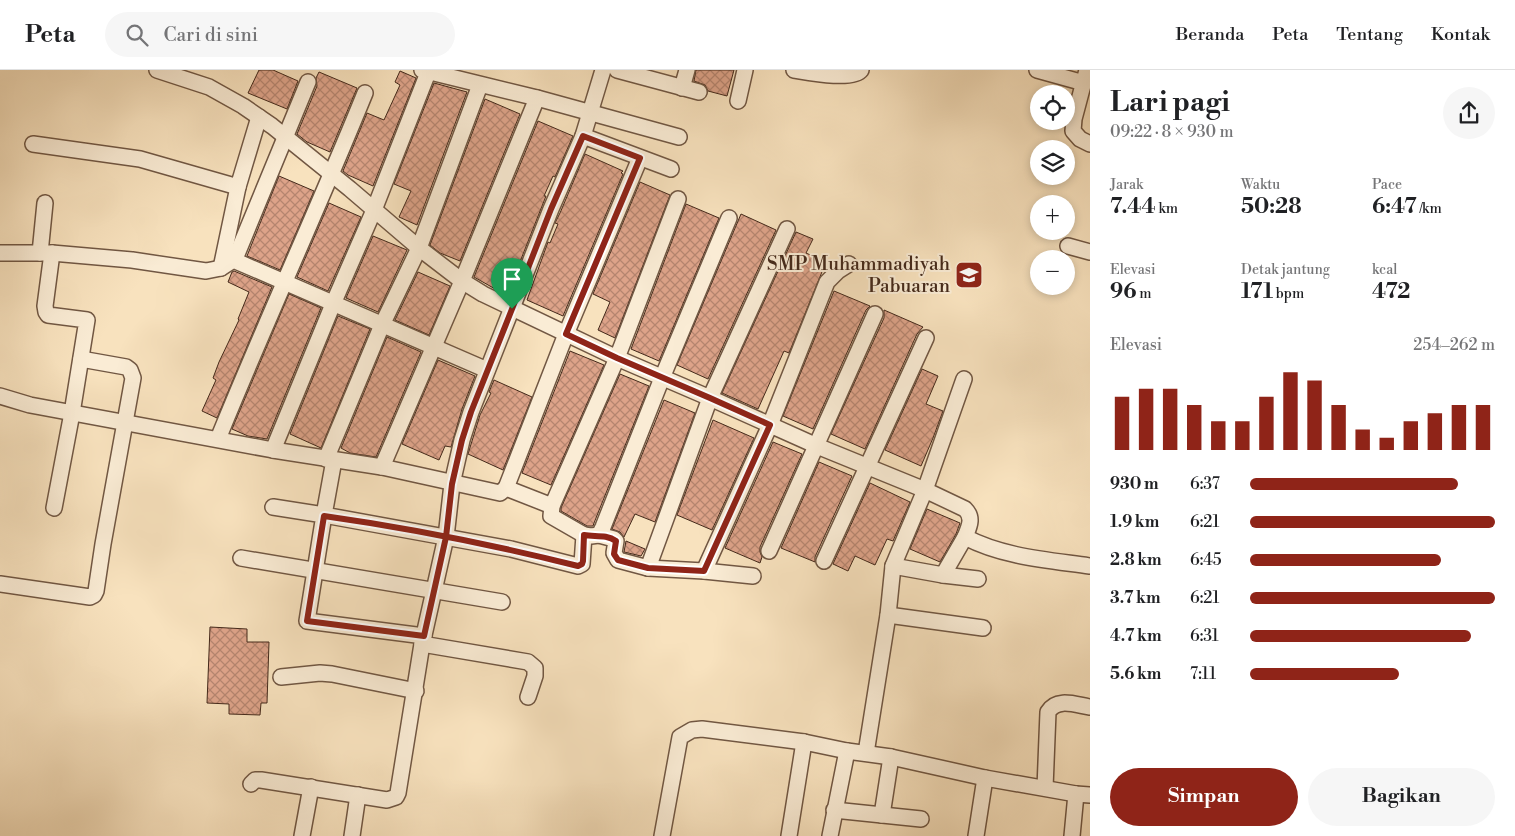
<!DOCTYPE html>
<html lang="id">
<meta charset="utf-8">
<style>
:root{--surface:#fff;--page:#f6f6f6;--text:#202124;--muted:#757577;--line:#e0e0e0;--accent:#8f2418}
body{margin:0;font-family:"Libre Bodoni",serif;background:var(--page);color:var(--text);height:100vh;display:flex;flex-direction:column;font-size:19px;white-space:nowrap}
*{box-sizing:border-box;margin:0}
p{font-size:16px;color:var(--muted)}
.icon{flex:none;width:28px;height:28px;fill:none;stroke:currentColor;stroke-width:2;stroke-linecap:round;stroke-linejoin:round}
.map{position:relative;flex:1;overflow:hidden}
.side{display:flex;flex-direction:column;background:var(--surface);width:425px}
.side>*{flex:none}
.tools{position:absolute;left:1030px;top:15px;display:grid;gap:10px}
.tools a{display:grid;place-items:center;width:45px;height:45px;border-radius:50%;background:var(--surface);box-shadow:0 2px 8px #0003;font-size:25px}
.pin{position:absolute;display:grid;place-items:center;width:42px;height:42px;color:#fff;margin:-51px -21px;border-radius:50% 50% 50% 0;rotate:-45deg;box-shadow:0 0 5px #0007}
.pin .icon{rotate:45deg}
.round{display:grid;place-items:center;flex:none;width:52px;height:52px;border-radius:26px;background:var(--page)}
.overview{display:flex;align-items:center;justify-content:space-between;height:85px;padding:0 20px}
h1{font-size:28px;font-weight:800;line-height:38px}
.stats{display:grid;grid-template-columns:repeat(3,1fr);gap:8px;height:85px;padding:5px 20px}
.stats div{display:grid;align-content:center}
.stats b{font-size:21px;font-weight:800}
.stats small{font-size:14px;font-weight:400}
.stats p{font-size:14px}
.chart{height:140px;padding:10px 20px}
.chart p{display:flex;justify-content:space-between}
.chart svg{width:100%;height:90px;margin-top:5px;stroke:var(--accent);stroke-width:6}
.button{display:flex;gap:10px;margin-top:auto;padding:10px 20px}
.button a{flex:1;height:58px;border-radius:30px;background:var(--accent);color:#fff;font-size:20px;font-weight:800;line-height:58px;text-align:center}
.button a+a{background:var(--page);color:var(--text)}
ul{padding:0 20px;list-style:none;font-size:16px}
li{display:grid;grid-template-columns:80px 60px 1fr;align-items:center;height:38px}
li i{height:12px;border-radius:6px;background:var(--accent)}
header{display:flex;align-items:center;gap:30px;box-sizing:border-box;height:70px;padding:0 25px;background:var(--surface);border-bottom:1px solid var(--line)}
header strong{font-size:24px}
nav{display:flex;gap:28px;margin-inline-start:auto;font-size:18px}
.search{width:350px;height:45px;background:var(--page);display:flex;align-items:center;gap:12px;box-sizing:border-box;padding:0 18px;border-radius:28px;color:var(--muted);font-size:19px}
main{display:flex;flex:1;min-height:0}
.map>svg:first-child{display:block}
.building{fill:url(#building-cross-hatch);stroke:#44291a}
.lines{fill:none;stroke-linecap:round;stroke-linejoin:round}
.minor-casing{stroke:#715743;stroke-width:18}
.minor{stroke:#faecd5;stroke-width:15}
.route-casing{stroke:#fff;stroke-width:10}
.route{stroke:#8f2418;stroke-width:6}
.labels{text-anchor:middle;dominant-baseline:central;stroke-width:4;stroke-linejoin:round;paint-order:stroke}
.poi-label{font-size:19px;fill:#44291a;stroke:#faecd5;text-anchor:end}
</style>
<header>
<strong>Peta</strong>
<div class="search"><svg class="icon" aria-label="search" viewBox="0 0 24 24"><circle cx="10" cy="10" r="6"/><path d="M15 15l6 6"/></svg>Cari di sini</div>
<nav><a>Beranda</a><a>Peta</a><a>Tentang</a><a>Kontak</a></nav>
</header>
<main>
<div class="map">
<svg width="1090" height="766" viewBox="0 0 1090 766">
<defs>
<pattern id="building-cross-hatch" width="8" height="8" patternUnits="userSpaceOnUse" patternTransform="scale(1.25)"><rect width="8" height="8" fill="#dda389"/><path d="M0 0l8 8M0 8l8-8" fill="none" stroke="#b5856f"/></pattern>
</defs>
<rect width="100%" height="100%" fill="#f8e2be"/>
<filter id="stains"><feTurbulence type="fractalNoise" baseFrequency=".004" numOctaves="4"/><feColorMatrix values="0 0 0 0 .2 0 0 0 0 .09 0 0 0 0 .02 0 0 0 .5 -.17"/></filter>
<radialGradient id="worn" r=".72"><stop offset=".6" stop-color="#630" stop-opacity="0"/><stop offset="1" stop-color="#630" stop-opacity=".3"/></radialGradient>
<g class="building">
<polygon points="259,0 273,0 298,11 287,39 248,23"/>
<polygon points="696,0 734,0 727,26 708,21 705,15 694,11"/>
<polygon points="400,1 416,8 373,116 348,105 343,101 367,43 384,50 400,15 395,12"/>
<polygon points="319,2 357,18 330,82 307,72 297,64 317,16 316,8"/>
<polygon points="434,13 467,22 417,155 399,147 411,121 394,114"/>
<polygon points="485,29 520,44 460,191 440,183 430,175"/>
<polygon points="538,51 573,66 555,107 553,106 544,126 546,126 514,207 511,213 509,212 504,224 474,207"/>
<polygon points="585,84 623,101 621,103 623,104 563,246 527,230 548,172 550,173 558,154 555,153 560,143"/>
<polygon points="279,106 314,121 280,200 247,186"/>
<polygon points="640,112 670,125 615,268 598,260 610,232 593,224"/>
<polygon points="329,133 361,147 328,221 297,207"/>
<polygon points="686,134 719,148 659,291 631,279"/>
<polygon points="741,144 776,160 708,309 677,295"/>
<polygon points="796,162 813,169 806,183 826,192 789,283 784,281 758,339 722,323"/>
<polygon points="373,166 407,180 378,242 346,228"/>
<polygon points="234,201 272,217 217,348 202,341 216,310 213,308 219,292 239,250 238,249 249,222 228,212 232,202"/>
<polygon points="418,202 450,216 429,265 395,250"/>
<polygon points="834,221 870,236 866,240 813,359 783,346"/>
<polygon points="289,224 321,238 267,369 248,366 232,359"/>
<polygon points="884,240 923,257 917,264 865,379 831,364 884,248"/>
<polygon points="338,246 370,259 321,378 290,364"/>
<polygon points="387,267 421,282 376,387 350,383 341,378"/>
<polygon points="570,281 604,295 551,415 522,403"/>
<polygon points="438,290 475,306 462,339 451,377 445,376 439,390 402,374"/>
<polygon points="922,299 938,306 926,334 943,341 933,368 921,396 885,380"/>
<polygon points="620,304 649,316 594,453 593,456 587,456 561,441 561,438"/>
<polygon points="494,310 532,327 503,400 468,384 480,345 491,323 489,322"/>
<polygon points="664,330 695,343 655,452 635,444 624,467 620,462 612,459"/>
<polygon points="713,350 754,368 712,460 677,445"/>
<polygon points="773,372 802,384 760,477 760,482 762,487 760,493 725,478"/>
<polygon points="819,392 852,406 815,487 815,492 781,478"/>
<polygon points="870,413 910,432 893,471 887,469 875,495 855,486 848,501 833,494"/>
<polygon points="927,439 960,453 956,464 940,492 910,479"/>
<polygon points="626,471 645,479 641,486 624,482"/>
<polygon points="210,557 247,559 247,572 269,572 267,633 261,633 260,645 229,644 229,634 207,633"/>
</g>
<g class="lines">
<defs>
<g id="minor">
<path d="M157,0L209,17L243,36L272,56L350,119L419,178L462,211L483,224L617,288L710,328L817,376L925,420L965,439C974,448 969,457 965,467C1003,487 1048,490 1090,496"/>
<polyline points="422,0 537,28 679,67"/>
<polyline points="617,0 699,22"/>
<path d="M794,0C807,2 853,11 861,0"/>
<polyline points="1037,0 1084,13"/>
<polyline points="1087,0 1074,49 1073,61 1080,69 1090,74"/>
<polyline points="682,18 687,0"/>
<polyline points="738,31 745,0"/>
<polyline points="583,66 671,99"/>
<polyline points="33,74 140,89 238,117 259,47"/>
<polyline points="1068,176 1090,182"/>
<polyline points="0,183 52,183 132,190 206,201 221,198 235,189"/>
<polyline points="40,183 45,133"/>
<polyline points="52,183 45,236 46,242 48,245 87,250 72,343 54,438"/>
<polyline points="235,189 238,192 487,300"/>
<polyline points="235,189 308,12"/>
<polyline points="221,198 238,117"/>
<polyline points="964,309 925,420 893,496 943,505 978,509"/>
<polyline points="0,326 30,335 273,380 382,397 500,423 506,418 552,436"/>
<path d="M218,369C265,253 318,139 365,23"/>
<polyline points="273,380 333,234 374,140 429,0"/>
<polyline points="326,389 382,255 419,178 480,15"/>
<polyline points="334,390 324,445 511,479 578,496 582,494 584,465 591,466 599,465 603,457 662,308 729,148"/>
<polyline points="382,397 462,211 537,28"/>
<polyline points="506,418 566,264 640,88"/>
<polyline points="273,437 324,445 307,551 424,566"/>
<polyline points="584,465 551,446 552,436 617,288 678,129"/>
<polyline points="599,465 614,469 616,471 614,483 618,490 648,498 704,501 753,506"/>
<polyline points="769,481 875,244"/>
<polyline points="241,488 502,532"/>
<polyline points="824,491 926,268"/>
<polyline points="648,498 710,328 787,159"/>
<polyline points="704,501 770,355 827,212 838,201 849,194"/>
<polyline points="943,505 965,467"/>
<polyline points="0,514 90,527 94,525 96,521 103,474 133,308 130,300 126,297 81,289"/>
<polyline points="888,545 983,558"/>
<polyline points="422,574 528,592 535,598 535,606 528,627"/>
<polyline points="281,607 320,603 332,604 416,621"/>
<polyline points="866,683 888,545 893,496"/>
<polyline points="251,714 255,710 261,710 387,730 396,727 398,723 422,574 446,467 452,414 462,370 471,342 551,139 583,66 603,0"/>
<path d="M1045,718L1048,642C1057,627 1076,635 1090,637"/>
<polyline points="834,740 921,749"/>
<polyline points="882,745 891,687"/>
<polyline points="302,766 311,717"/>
<polyline points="352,766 358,725"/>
<polyline points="662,766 680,667 692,660 702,659 804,672 847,681 891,687 985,708 1076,724 1090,725"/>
<polyline points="789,766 804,672"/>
<polyline points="830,766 847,681"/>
<polyline points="976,766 985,708"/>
<polyline points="1072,766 1076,724"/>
</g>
</defs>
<use href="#minor" class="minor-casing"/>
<use href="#minor" class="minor"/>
</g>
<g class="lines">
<defs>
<path id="route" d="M512,239L471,342L462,370L452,414L446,467L424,566L307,551L324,446C409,458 494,475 578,496L582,494L583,491L584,465C595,467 606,464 616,471L614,484L618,490L648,498L704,501L770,355L710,328L617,288L566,264L640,88L583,66L551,139L512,239"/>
</defs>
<use href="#route" class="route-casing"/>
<use href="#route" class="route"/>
</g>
<defs>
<symbol id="school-square" viewBox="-11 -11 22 22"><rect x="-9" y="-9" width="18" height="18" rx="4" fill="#8f2418" stroke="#faecd5"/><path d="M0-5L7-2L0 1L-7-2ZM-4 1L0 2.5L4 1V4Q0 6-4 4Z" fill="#fff"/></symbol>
</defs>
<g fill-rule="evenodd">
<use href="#school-square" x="953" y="189" width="32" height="32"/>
</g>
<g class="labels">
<g class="poi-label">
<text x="950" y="194">SMP Muhammadiyah<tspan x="950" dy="22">Pabuaran</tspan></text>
</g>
</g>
<rect width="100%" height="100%" filter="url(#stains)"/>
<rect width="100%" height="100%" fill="url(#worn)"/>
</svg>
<div class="tools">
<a><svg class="icon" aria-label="locate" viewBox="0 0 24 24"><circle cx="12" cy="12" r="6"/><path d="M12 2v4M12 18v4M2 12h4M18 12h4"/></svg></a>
<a><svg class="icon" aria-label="layers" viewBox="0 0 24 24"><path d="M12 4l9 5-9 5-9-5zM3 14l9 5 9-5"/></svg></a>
<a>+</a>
<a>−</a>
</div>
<div class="pin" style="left:512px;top:239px;background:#1e9e55"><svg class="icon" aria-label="arrive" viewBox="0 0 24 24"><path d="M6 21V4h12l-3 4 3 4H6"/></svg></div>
</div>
<section class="side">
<div class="overview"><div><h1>Lari pagi</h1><p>09:22 · 8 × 930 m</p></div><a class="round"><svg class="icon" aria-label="share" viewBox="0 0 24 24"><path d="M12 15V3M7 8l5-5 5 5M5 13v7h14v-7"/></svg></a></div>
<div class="stats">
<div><p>Jarak</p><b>7.44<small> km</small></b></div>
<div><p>Waktu</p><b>50:28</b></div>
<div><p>Pace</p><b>6:47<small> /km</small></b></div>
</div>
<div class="stats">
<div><p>Elevasi</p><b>96<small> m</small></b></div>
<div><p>Detak jantung</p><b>171<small> bpm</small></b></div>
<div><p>kcal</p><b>472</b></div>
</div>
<div class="chart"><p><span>Elevasi</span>254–262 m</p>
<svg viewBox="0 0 160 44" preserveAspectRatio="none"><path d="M5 44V18M15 44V14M25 44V14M35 44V22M45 44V30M55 44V30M65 44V18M75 44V6M85 44V10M95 44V22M105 44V34M115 44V38M125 44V30M135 44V26M145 44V22M155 44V22"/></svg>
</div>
<ul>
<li><b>930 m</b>6:37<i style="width:85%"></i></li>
<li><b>1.9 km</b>6:21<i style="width:100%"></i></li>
<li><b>2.8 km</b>6:45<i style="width:78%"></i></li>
<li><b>3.7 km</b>6:21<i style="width:100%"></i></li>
<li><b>4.7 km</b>6:31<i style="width:90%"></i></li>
<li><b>5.6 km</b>7:11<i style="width:61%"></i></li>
</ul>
<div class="button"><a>Simpan</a><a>Bagikan</a></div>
</section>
</main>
